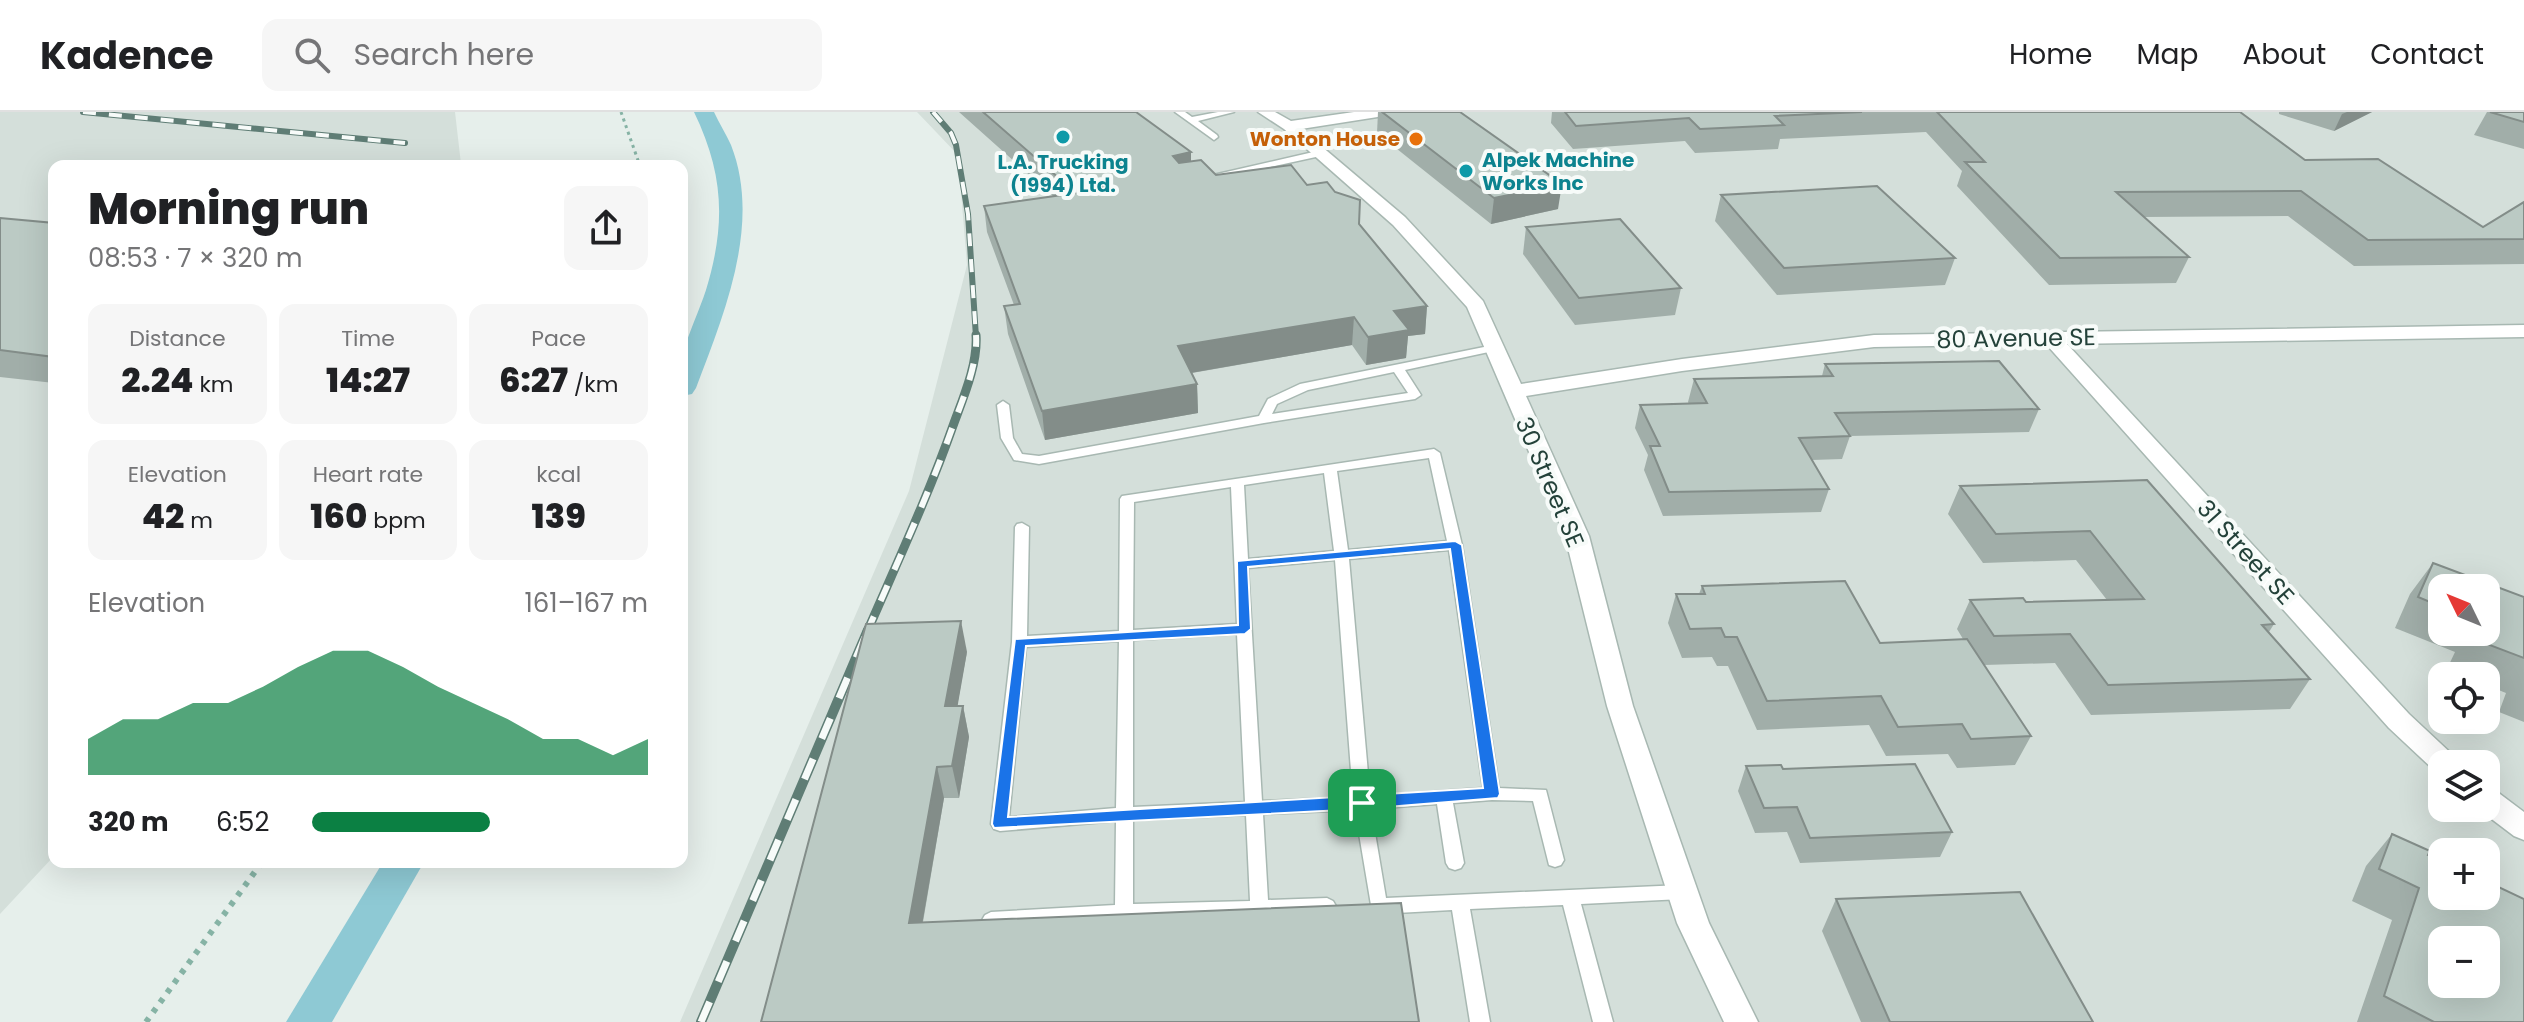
<!DOCTYPE html>
<meta charset="utf-8">
<style>
:root{--surface:#fff;--page:#f6f6f6;--text:#202124;--muted:#757577;--line:#e0e0e0;--accent:#0b8043}
body{margin:0;font-family:Poppins,sans-serif;background:var(--page);color:var(--text);height:100vh;display:flex;flex-direction:column;font-size:30px;white-space:nowrap}
*{box-sizing:border-box;margin:0}
p{font-size:26px;color:var(--muted)}
.icon{flex:none;width:44px;height:44px;fill:none;stroke:currentColor;stroke-width:2;stroke-linecap:round;stroke-linejoin:round}
.map{position:relative;flex:1;overflow:hidden}
.drawer{position:absolute;left:48px;top:48px;width:640px;height:708px;display:flex;flex-direction:column;background:var(--surface);border-radius:16px;box-shadow:0 8px 32px #0002}
.drawer>*{flex:none}
.needle{width:52px;rotate:313deg}
.fabs{position:absolute;left:2428px;top:462px;display:grid;gap:16px}
.fabs a{display:grid;place-items:center;width:72px;height:72px;border-radius:16px;background:var(--surface);box-shadow:0 8px 32px #0002;font-size:40px}
.pin{position:absolute;display:grid;place-items:center;width:68px;height:68px;color:#fff;margin:-34px;border-radius:16px;box-shadow:0 4px 12px #0006}
.round{display:grid;place-items:center;flex:none;width:84px;height:84px;border-radius:16px;background:var(--page)}
.overview{display:flex;align-items:center;justify-content:space-between;height:136px;padding:0 40px}
h1{font-size:44px;font-weight:800;line-height:60px}
.figures{display:grid;grid-template-columns:repeat(3,1fr);gap:12px;height:136px;padding:8px 40px}
.figures div{display:grid;align-content:center;border-radius:16px;background:var(--page);text-align:center}
.figures b{font-size:34px;font-weight:800}
.figures small{font-size:22px;font-weight:400}
.figures p{font-size:22px}
.chart{height:224px;padding:16px 40px}
.chart p{display:flex;justify-content:space-between}
.chart svg{width:100%;height:144px;margin-top:8px;fill:var(--accent);opacity:.7}
ul{padding:0 40px;list-style:none;font-size:26px}
li{display:grid;grid-template-columns:128px 96px 1fr;align-items:center;height:60px}
li i{height:20px;border-radius:10px;background:var(--accent)}
header{display:flex;align-items:center;gap:48px;box-sizing:border-box;height:112px;padding:0 40px;background:var(--surface);border-bottom:2px solid var(--line)}
header strong{font-size:38px}
nav{display:flex;gap:44px;margin-inline-start:auto;font-size:28px}
.search{width:560px;height:72px;background:var(--page);display:flex;align-items:center;gap:20px;box-sizing:border-box;padding:0 28px;border-radius:16px;color:var(--muted);font-size:30px}
.map>svg:first-child{display:block}
.built{fill:#d4dfda;fill-rule:evenodd}
.lines{fill:none;stroke-linecap:round;stroke-linejoin:round}
.canal{fill:#8ec9d4;fill-rule:evenodd}
.lane-casing{stroke:#a8b8b2;stroke-width:3}
.street-casing{stroke:#a8b8b2;stroke-width:3}
.path-far1{stroke:#86b3a5;stroke-width:3;stroke-dasharray:3 4;stroke-linecap:butt}
.path{stroke:#86b3a5;stroke-width:6;stroke-dasharray:5 7;stroke-linecap:butt}
.lane{fill:#fff;fill-rule:evenodd}
.street{fill:#fff;fill-rule:evenodd}
.rail-far2-casing{stroke:#5f7d75;stroke-width:6}
.rail-far1-casing{stroke:#5f7d75;stroke-width:9}
.rail-casing{stroke:#5f7d75;stroke-width:10}
.rail-far2{stroke:#f7fbf9;stroke-width:4;stroke-dasharray:13;stroke-linecap:butt}
.rail-far1{stroke:#f7fbf9;stroke-width:6;stroke-dasharray:17;stroke-linecap:butt}
.rail{stroke:#f7fbf9;stroke-width:7;stroke-dasharray:22;stroke-linecap:butt}
.wall{fill:#a1aea9;fill-rule:evenodd}
.shaded-wall{fill:#838d89}
.building{fill:#bbcac4;stroke:#838d89;stroke-width:2;fill-rule:evenodd}
.route{fill:#1a73e8;stroke:#fff;stroke-width:2;fill-rule:evenodd}
.culture-dot{fill:#0f9aa8;stroke:#f7fbf9;stroke-width:3}
.food-dot{fill:#e8710a;stroke:#f7fbf9;stroke-width:3}
.labels{text-anchor:middle;dominant-baseline:central;stroke-width:8;stroke-linejoin:round;paint-order:stroke}
.far-food-label{font-size:20px;font-weight:bold;fill:#c56008;stroke:#f7fbf9;text-anchor:end}
.far-culture-label{font-size:20px;font-weight:bold;fill:#0d838f;stroke:#f7fbf9;text-anchor:start}
.street-label{font-size:24px;fill:#24423a;stroke:#f7fbf9}
</style>
<header>
<strong>Kadence</strong>
<div class="search"><svg class="icon" aria-label="search" viewBox="0 0 24 24"><circle cx="10" cy="10" r="6"/><path d="M15 15l6 6"/></svg>Search here</div>
<nav><a>Home</a><a>Map</a><a>About</a><a>Contact</a></nav>
</header>
<div class="map">
<svg width="2524" height="910" viewBox="0 0 2524 910">
<rect width="100%" height="100%" fill="#e6efeb"/>
<g class="built">
<polygon points="0,0 455,0 461,52 465,54 54,54 54,744 0,802"/>
<path d="M917,0H2524V910H680L909,379L967,153L958,43ZM2442,476H2486V520H2442ZM2442,564H2486V608H2442ZM2442,652H2486V696H2442ZM2442,740H2486V784H2442ZM2442,828H2486V872H2442Z"/>
</g>
<g class="lines">
<g class="canal">
<path d="M694,0H714C719,11 726,22 731,33C762,112 724,202 696,276L692,282L682,284C682,271 679,254 683,241C689,220 699,199 706,178C726,112 724,62 694,0Z"/>
<polygon points="383,750 424,750 332,910 286,910"/>
</g>
<defs>
<g id="lane">
<polygon points="1175,0 1185,0 1192,5 1218,0 1234,0 1198,9 1217,23 1218,25 1214,28"/>
<polygon points="1322,38 1325,39 1325,43 1205,69 1200,66"/>
<path d="M1494,233L1498,234V238L1405,258L1421,283L1415,287L1264,311L1039,352L1014,348L1001,326L997,293L1003,289L1009,293L1013,326L1022,342L1039,344L1259,304L1268,287L1300,272ZM1394,260L1408,281L1272,302L1277,292L1308,278Z"/>
<path d="M1434,337L1440,341L1462,433L1499,676L1546,678L1564,748L1561,753L1555,755L1549,753L1533,689L1492,688L1453,691L1464,751L1461,756L1455,758L1449,756L1446,751L1437,692L1371,697L1386,786L1682,773L1688,775L1691,780L1688,785L1682,787L1581,792L1613,910H1593L1563,793L1470,797L1490,910H1470L1452,798L1378,802L1372,799L1355,698L1263,702L1268,788L1327,786L1333,789L1336,794L1333,799L1327,802L1124,808L991,816L985,813L982,808L985,803L991,800L1115,793L1116,709L1000,719L994,717L991,712L1012,530L1015,415L1017,412L1022,411L1029,415L1027,524L1119,519L1120,387L1122,384ZM1429,346L1447,429L1348,438L1337,359ZM1324,361L1334,439L1248,447L1244,373ZM1231,375L1237,512L1133,518L1134,390ZM1449,438L1483,676L1370,684L1349,447ZM1335,448L1353,685L1262,689L1248,456ZM1237,522L1245,690L1133,695V528ZM1119,529L1116,696L1009,705L1026,535ZM1246,703L1250,789L1133,792V708Z"/>
</g>
<g id="street">
<polygon points="1258,0 1275,0 1291,9 1354,0 1391,0 1384,4 1301,17 1405,105 1483,189 1521,272 1682,247 1874,223 2524,213 2524,225 2067,232 2409,602 2455,645 2459,652 2442,652 2442,662 2435,659 2389,616 2046,232 1874,235 1682,259 1526,284 1589,424 1633,594 1709,811 1758,910 1724,910 1677,811 1607,594 1565,424 1467,195 1393,113 1284,17"/>
<polygon points="2486,676 2496,679 2524,700 2524,728 2514,724 2477,696 2486,696"/>
</g>
</defs>
<use href="#lane" class="lane-casing"/>
<use href="#street" class="street-casing"/>
<polyline class="path-far1" points="621,0 640,54"/>
<polyline class="path" points="146,910 262,750"/>
<use href="#lane" class="lane"/>
<use href="#street" class="street"/>
<defs>
<g id="rail-far2">
<polyline points="83,0 405,31"/>
<polyline points="933,0 951,21 956,33 968,102 976,225"/>
</g>
<path id="rail-far1" d="M867,520C897,451 929,382 954,311C964,284 978,251 976,223"/>
<polyline id="rail" points="701,910 868,518"/>
</defs>
<use href="#rail-far2" class="rail-far2-casing"/>
<use href="#rail-far1" class="rail-far1-casing"/>
<use href="#rail" class="rail-casing"/>
<use href="#rail-far2" class="rail-far2"/>
<use href="#rail-far1" class="rail-far1"/>
<use href="#rail" class="rail"/>
</g>
<g class="wall">
<polygon points="959,0 1136,0 1191,40 1191,49 1216,63 1307,73 1359,112 1427,194 1425,222 1408,224 1406,246 1366,253 1352,233 1192,261 1197,272 1198,301 1045,328 1008,222 1004,194 1014,193 987,120 984,94 1053,84"/>
<polygon points="1378,0 1460,0 1558,97 1491,112 1377,21"/>
<polygon points="1552,0 2240,0 2305,48 2483,115 2524,90 2524,152 2354,154 2288,104 2143,105 2189,145 2176,171 2049,173 1957,74 1962,59 1926,20 1780,27 1778,37 1695,41 1685,29 1573,37 1551,11"/>
<polygon points="2279,0 2372,0 2334,19 2279,2"/>
<polygon points="2487,0 2524,0 2524,37 2474,23"/>
<polygon points="1721,83 1955,146 1945,173 1777,183 1715,109"/>
<polygon points="0,106 54,111 54,271 0,265"/>
<polygon points="1526,115 1681,176 1675,203 1575,213 1523,142"/>
<polygon points="1825,252 2039,297 2029,320 1850,324 1842,347 1812,348 1829,377 1821,400 1663,404 1644,358 1648,343 1635,316 1640,293 1689,292 1688,290 1694,267 1822,264"/>
<polygon points="2147,368 2274,512 2269,520 2310,567 2290,597 2091,603 2055,551 1984,553 2031,624 2015,653 1957,656 1948,642 1886,644 1869,613 1757,618 1728,554 1717,554 1712,545 1682,546 1668,511 1676,482 1699,482 1702,474 1880,531 1963,527 1957,517 1970,488 2026,490 2107,488 2076,448 1983,451 1948,402 1960,374"/>
<path d="M2433,451L2524,485V610L2499,600L2506,581L2486,573V564H2465L2447,557L2455,540L2395,516L2410,482ZM2442,476H2486V520H2442Z"/>
<polygon points="967,540 957,594 963,594 969,625 959,686 944,686 923,810 761,910"/>
<polygon points="1746,654 1783,657 1952,720 1940,745 1800,751 1787,720 1755,721 1738,679"/>
<polygon points="2392,722 2428,743 2524,910 2357,910 2392,808 2352,789 2366,754"/>
<polygon points="1836,787 2093,910 1861,910 1822,819"/>
</g>
<g class="shaded-wall">
<polygon points="2347,0 2372,0 2334,19 2342,2"/>
<polygon points="1191,40 1191,65 1173,44"/>
<polygon points="1562,72 1558,97 1491,112 1494,86"/>
<polygon points="1427,194 1425,222 1408,224 1406,246 1366,253 1368,225 1394,199"/>
<polygon points="1354,205 1352,233 1179,263 1178,234"/>
<polygon points="1197,272 1198,301 1045,328 1042,299"/>
<polygon points="961,509 967,540 952,626 945,594"/>
<polygon points="963,594 969,625 959,686 952,654"/>
<polygon points="937,655 944,686 917,842 909,811"/>
</g>
<g class="building">
<polygon points="983,0 1136,0 1191,40 1173,44 1179,51 1201,48 1216,63 1291,53 1307,73 1327,70 1335,80 1360,88 1359,112 1427,194 1394,199 1409,218 1368,225 1354,205 1178,234 1197,272 1042,299 1004,194 1020,192 984,94 1076,81"/>
<polygon points="1382,0 1460,0 1562,72 1494,86"/>
<polygon points="1565,0 1862,0 1775,4 1784,13 1700,17 1689,6 1576,14"/>
<polygon points="1937,0 2240,0 2305,48 2378,47 2483,115 2524,90 2524,127 2368,128 2301,79 2116,80 2189,145 2060,146 1965,50 1985,50"/>
<polygon points="2490,0 2524,0 2524,10"/>
<polygon points="1877,74 1955,146 1784,156 1721,83"/>
<polygon points="0,106 54,111 54,245 0,238"/>
<polygon points="1620,107 1681,176 1579,186 1526,115"/>
<polygon points="1999,249 2039,297 1835,301 1850,324 1799,326 1829,377 1669,380 1650,334 1660,334 1640,293 1707,291 1694,267 1833,264 1825,252"/>
<polygon points="2147,368 2274,512 2262,513 2310,567 2108,573 2070,522 1994,524 1970,488 2023,486 2026,490 2144,487 2090,419 1996,422 1960,374"/>
<polygon points="2433,451 2524,485 2524,546 2471,526 2474,520 2486,520 2486,476 2442,476 2442,495 2418,485"/>
<polygon points="1845,469 1880,531 1967,527 2031,624 1971,627 1962,612 1898,615 1881,584 1767,589 1737,525 1725,525 1721,516 1690,517 1676,482 1705,482 1702,474"/>
<polygon points="961,509 945,594 963,594 952,654 937,655 909,811 1401,791 1419,910 761,910 866,512"/>
<polygon points="1915,652 1952,720 1810,726 1797,695 1764,696 1746,654 1781,653 1783,657"/>
<path d="M2392,722L2430,739L2428,743L2442,749V784H2486V769L2524,787V910H2434L2384,884L2419,776L2379,757ZM2442,828H2486V872H2442Z"/>
<polygon points="2020,780 2093,910 1890,910 1836,787"/>
</g>
<path class="route" d="M1455,429L1462,433L1500,682L1498,686L1362,697L994,716L992,712L1015,527L1238,513L1237,449ZM1450,437L1483,676L1008,705L1026,534L1245,522L1251,517L1248,455Z"/>
<g class="culture-dot">
<circle cx="1063" cy="25" r="8"/>
<circle cx="1466" cy="59" r="8"/>
</g>
<circle class="food-dot" cx="1416" cy="27" r="8"/>
<g class="labels">
<g class="far-food-label">
<text x="1400" y="27">Wonton House</text>
</g>
<g class="far-culture-label">
<text x="1482" y="48">Alpek Machine<tspan x="1482" dy="23">Works Inc</tspan></text>
<text x="1063" y="50" text-anchor="middle">L.A. Trucking<tspan x="1063" dy="23">(1994) Ltd.</tspan></text>
</g>
<g class="street-label">
<text transform="translate(2016 226) rotate(-1)">80 Avenue SE</text>
<text transform="translate(1550 370) rotate(67)">30 Street SE</text>
<text transform="translate(2246 440) rotate(48)">31 Street SE</text>
</g>
</g>
</svg>
<div class="fabs">
<a><svg class="needle" viewBox="-14 -14 28 28"><path d="M0-13l5 13h-10z" fill="#e53935"/><path d="M0 13l5-13h-10z" fill="#757577"/></svg></a>
<a><svg class="icon" aria-label="locate" viewBox="0 0 24 24"><circle cx="12" cy="12" r="6"/><path d="M12 2v4M12 18v4M2 12h4M18 12h4"/></svg></a>
<a><svg class="icon" aria-label="layers" viewBox="0 0 24 24"><path d="M12 4l9 5-9 5-9-5zM3 14l9 5 9-5"/></svg></a>
<a>+</a>
<a>−</a>
</div>
<div class="pin" style="left:1362px;top:691px;background:#1e9e55"><svg class="icon" aria-label="arrive" viewBox="0 0 24 24"><path d="M6 21V4h12l-3 4 3 4H6"/></svg></div>
<section class="drawer">
<div class="overview"><div><h1>Morning run</h1><p>08:53 · 7 × 320 m</p></div><a class="round"><svg class="icon" aria-label="share" viewBox="0 0 24 24"><path d="M12 15V3M7 8l5-5 5 5M5 13v7h14v-7"/></svg></a></div>
<div class="figures">
<div><p>Distance</p><b>2.24<small> km</small></b></div>
<div><p>Time</p><b>14:27</b></div>
<div><p>Pace</p><b>6:27<small> /km</small></b></div>
</div>
<div class="figures">
<div><p>Elevation</p><b>42<small> m</small></b></div>
<div><p>Heart rate</p><b>160<small> bpm</small></b></div>
<div><p>kcal</p><b>139</b></div>
</div>
<div class="chart"><p><span>Elevation</span>161–167 m</p>
<svg viewBox="0 0 160 44" preserveAspectRatio="none"><path d="M0 44V33L10 27L20 27L30 22L40 22L50 17L60 11L70 6L80 6L90 11L100 17L110 22L120 27L130 33L140 33L150 38L160 33V44z"/></svg>
</div>
<ul>
<li><b>320 m</b>6:52<i style="width:53%"></i></li>
</ul>
</section>
</div>
